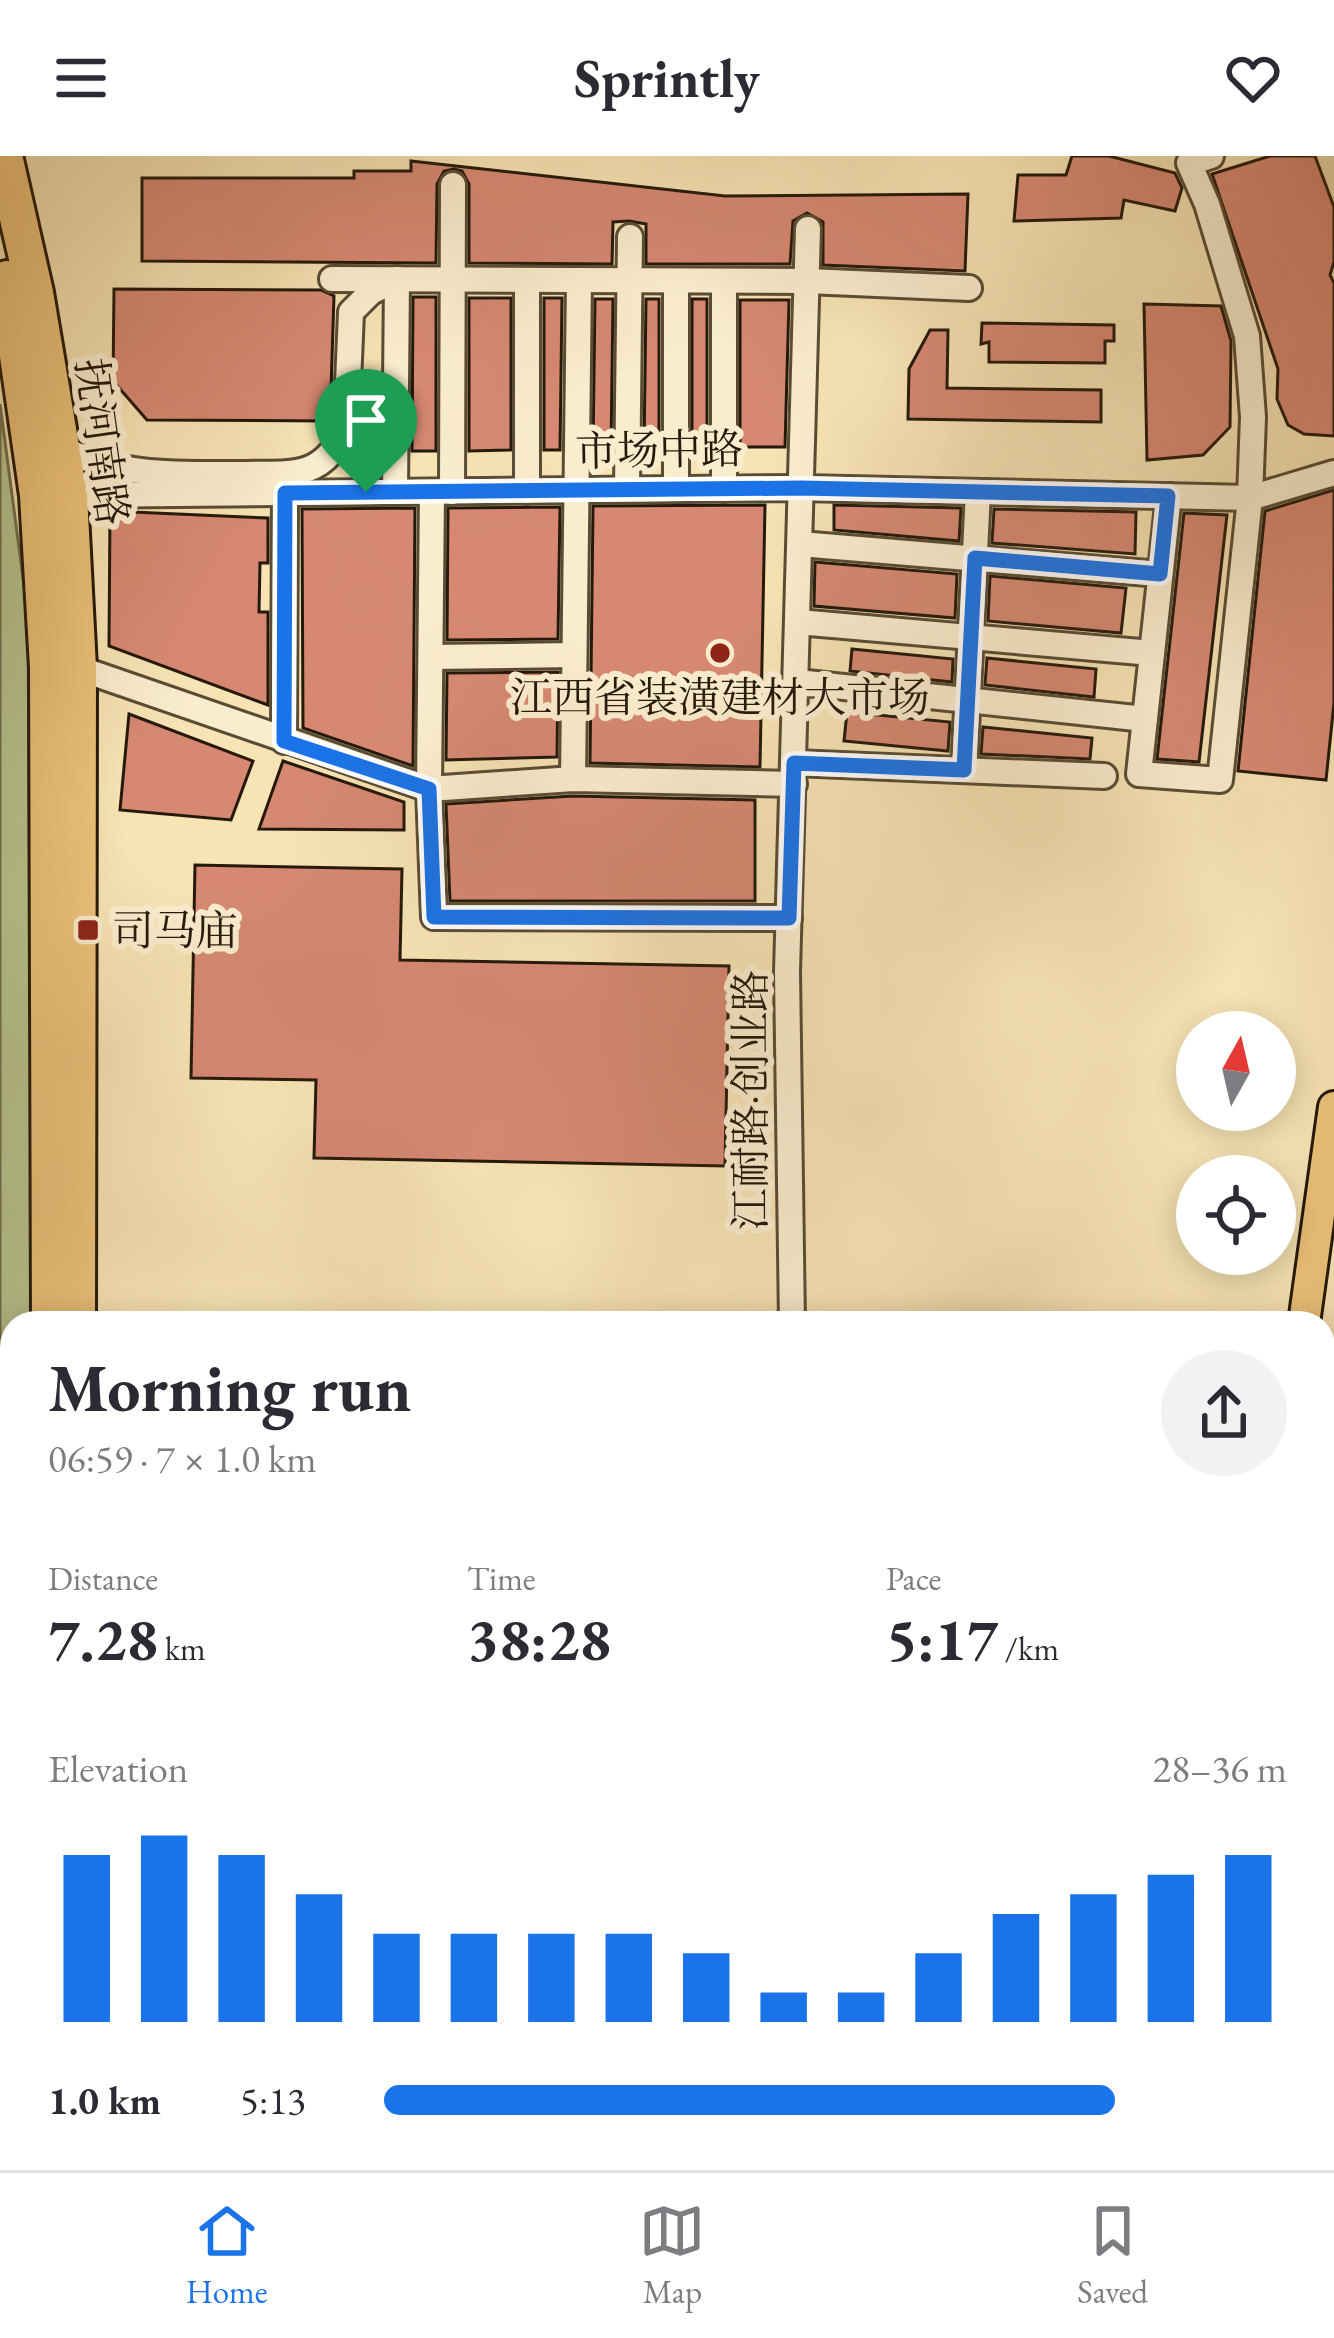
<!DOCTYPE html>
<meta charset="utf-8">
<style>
:root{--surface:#fff;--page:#f2f2f3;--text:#2b2b33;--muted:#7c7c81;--line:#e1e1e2;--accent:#1a73e8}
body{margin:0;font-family:"EB Garamond","Noto Serif SC",serif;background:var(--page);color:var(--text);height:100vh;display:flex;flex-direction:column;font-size:45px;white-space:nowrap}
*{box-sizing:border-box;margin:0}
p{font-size:39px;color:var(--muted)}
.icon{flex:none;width:66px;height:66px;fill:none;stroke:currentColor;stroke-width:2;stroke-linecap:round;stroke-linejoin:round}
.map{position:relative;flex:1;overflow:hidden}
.sheet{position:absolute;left:0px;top:1155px;width:1335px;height:861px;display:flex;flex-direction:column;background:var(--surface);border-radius:36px 36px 0 0;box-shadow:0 6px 30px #0003}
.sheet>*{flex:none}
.needle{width:78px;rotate:8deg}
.tools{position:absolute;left:1176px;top:855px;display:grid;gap:24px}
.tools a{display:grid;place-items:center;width:120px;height:120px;border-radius:50%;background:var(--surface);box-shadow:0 6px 30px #0003;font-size:60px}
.pin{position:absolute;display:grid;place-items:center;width:102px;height:102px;color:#fff;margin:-123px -51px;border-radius:50% 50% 50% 0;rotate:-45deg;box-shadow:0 0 12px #0007}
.pin .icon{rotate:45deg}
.round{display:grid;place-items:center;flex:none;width:126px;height:126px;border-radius:63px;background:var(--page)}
.overview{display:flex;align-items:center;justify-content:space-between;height:204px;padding:0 48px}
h1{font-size:66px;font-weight:700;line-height:90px}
.metrics{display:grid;grid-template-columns:repeat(3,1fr);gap:18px;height:204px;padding:12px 48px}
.metrics div{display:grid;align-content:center}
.metrics b{font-size:60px;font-weight:700}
.metrics small{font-size:33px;font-weight:400}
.metrics p{font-size:33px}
.chart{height:336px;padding:24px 48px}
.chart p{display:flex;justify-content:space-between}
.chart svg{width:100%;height:216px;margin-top:12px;stroke:var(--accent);stroke-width:6}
ul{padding:0 48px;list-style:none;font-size:39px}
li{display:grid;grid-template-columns:192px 144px 1fr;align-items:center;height:90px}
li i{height:30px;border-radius:15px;background:var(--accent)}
header{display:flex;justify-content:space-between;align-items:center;height:156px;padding:0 48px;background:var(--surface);font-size:54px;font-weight:700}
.tabs{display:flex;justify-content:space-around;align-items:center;height:168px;border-top:3px solid var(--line);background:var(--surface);font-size:33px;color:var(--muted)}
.tabs a{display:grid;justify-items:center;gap:6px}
.tabs .current{color:var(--accent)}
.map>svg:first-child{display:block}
.green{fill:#b7c591;stroke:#6e6f4e;stroke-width:3}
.building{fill:#d68873;stroke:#24190a;stroke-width:3}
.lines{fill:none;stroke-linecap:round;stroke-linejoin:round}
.minor-casing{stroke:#594c34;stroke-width:30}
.major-casing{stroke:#24190a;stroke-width:36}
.highway-casing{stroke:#24190a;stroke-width:42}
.minor{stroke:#faedce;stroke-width:24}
.major{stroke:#ecc27a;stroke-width:30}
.highway{stroke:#ecc27a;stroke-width:36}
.route-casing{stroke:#fff;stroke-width:24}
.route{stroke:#1a73e8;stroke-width:15}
.poi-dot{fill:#8f2418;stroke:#faedce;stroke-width:4.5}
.labels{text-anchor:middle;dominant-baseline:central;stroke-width:12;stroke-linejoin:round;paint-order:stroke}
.street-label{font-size:42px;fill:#24190a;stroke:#faedce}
.poi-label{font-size:42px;fill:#24190a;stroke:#faedce}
</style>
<header><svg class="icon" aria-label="menu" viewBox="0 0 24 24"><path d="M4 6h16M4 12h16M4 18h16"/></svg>Sprintly<svg class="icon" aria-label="heart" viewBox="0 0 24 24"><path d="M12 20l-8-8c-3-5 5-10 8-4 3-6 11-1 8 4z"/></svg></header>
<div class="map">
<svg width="1334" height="2014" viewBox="0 0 1334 2014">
<rect width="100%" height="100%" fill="#f7e3b4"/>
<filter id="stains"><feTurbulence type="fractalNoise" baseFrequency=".00167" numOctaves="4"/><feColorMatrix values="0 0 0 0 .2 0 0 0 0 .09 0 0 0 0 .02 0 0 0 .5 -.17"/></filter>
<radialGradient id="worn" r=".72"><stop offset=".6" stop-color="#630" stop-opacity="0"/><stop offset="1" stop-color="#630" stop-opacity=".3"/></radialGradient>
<g class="green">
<polygon points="0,248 28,460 32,1167 12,1167 12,2004 16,2004 15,2014 0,2014"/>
<polygon points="1323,1667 1334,1668 1334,1891 1323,1895"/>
</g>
<g class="building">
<polygon points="1072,0 1109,0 1175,17 1182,32 1175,55 1124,44 1121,62 1014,65 1018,19 1066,19"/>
<polygon points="1270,0 1315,0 1334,51 1334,106 1330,119 1334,127 1334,280 1304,278 1288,269 1277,243 1278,213 1212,18"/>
<polygon points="411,5 725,40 968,38 965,115 823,109 823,66 807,57 793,65 790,108 646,108 646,68 629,65 613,66 612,108 469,107 469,28 462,15 454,13 444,15 437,28 436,107 142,105 142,22 354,22 354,15 411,15"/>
<polygon points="114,133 321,134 334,140 330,265 147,264 113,225"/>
<polygon points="413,141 436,141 436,295 412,295"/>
<polygon points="469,142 511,142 511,294 469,295"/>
<polygon points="544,142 562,142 560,294 544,294"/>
<polygon points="595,143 613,143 611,293 593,293"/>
<polygon points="646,143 659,143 659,292 644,293"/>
<rect x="692" y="143" width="15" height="149"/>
<polygon points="740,144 789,144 785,291 740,291"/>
<polygon points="1144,148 1221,150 1231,185 1230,271 1203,299 1147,304"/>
<polygon points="982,167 1114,169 1114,185 1105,185 1105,207 989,206 989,186 981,188"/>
<polygon points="930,174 948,174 947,232 1101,234 1101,266 908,263 909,213"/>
<polygon points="1334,334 1334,547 1326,624 1238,615 1265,355"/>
<polygon points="765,349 760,611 590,607 593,350"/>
<polygon points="834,349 961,352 959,385 834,374"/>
<polygon points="560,351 558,483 447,484 448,352"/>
<polygon points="415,352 413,610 303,572 302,353"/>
<polygon points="994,353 1136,356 1135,398 992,387"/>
<polygon points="110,355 268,362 268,407 260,407 259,456 268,456 268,549 109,490"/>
<polygon points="1184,357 1227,359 1199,606 1157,603"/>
<polygon points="815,406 957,418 955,462 814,450"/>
<polygon points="990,420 1126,432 1121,477 988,465"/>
<polygon points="852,493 953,503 952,526 850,515"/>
<polygon points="987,502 1096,513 1094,541 985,529"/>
<polygon points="558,516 557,601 446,604 447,517"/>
<polygon points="847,556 950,566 948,595 844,585"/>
<polygon points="129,558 253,605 231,664 120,654"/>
<polygon points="983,571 1092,582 1090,603 981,598"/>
<polygon points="283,605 404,646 404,674 259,673"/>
<polygon points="573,640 755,644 755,745 450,745 446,648"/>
<polygon points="195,709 402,713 400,804 729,810 725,1010 314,1002 316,924 191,922"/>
</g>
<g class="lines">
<defs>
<g id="minor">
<polyline points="332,123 807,125 969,132"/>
<polyline points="527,124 527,335"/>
<polyline points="676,125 676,333"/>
<polyline points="724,125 724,333"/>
<path d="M61,292C120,321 179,318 243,318C263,317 288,320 308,313C327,306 336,291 346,275"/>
<polyline points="627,333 630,81"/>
<polyline points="366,336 368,274 346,275 351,156 371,136 397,123 395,336"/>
<polyline points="432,336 429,633 434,761 789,762"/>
<polyline points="452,336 453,29"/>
<polyline points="69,339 801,332 1250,342 1334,317"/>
<polyline points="1169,340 1139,618 1220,624 1250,342 1253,261 1247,180 1207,48 1189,7 1211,0"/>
<polyline points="800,388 1160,418"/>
<polyline points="798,466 1152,497"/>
<polyline points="431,501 574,499"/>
<polyline points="78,512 429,633 573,623 794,628"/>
<polyline points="797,526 1145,563"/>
<polyline points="284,585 285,337"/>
<polyline points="794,607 1104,620"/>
<polyline points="964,614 978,336"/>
<polyline points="573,623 579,124"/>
<polyline points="792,1167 787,816 808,73"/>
<polyline points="1323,1903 1334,1904"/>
<polyline points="854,2014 857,2004"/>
<polyline points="1221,2014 1222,2004"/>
</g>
<g id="major">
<polyline points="1304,1167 1334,951"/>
<polyline points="1323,1265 1334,1264"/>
<polyline points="0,1306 12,1309"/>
</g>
<g id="highway">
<polyline points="4,0 35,137 69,339 78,512 77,1167"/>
<polyline points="7,123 38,339 48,511 50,1167"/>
<polyline points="0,1282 12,1279"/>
<polyline points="59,2014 60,2004"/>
</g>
</defs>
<use href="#minor" class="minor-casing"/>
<use href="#major" class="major-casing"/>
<use href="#highway" class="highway-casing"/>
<use href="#minor" class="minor"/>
<use href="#major" class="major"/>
<use href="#highway" class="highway"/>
</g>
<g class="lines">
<defs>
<polygon id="route" points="801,332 1168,340 1160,418 975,402 964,614 794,607 789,762 434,761 429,633 284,585 285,337"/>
</defs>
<use href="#route" class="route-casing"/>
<use href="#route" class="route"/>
</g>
<g class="poi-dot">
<circle cx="720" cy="497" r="12"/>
<rect x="76" y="762" width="24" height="24" rx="6"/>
</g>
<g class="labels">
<g class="street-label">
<text transform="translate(102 286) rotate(82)">抚河南路</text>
<text transform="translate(659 294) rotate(-1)">市场中路</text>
<text transform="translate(750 944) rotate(-90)">江耐路·创业路</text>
</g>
<g class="poi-label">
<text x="720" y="541">江西省装潢建材大市场</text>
<text x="112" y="774" text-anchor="start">司马庙</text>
</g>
</g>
<rect width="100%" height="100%" filter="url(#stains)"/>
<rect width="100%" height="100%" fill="url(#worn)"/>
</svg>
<div class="tools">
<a><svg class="needle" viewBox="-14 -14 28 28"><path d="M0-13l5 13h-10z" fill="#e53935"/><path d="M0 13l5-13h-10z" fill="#7c7c81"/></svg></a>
<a><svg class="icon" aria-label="locate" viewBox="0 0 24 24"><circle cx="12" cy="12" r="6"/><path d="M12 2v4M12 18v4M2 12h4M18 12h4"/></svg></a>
</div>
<div class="pin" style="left:366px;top:336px;background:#1e9e55"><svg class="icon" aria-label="arrive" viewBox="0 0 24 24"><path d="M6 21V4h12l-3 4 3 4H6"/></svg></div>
<section class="sheet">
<div class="overview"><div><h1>Morning run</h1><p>06:59 · 7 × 1.0 km</p></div><a class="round"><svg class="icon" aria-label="share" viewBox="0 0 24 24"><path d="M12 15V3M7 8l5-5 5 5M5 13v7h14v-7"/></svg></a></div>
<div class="metrics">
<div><p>Distance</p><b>7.28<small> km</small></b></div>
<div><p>Time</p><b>38:28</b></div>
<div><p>Pace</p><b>5:17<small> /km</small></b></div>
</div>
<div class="chart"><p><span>Elevation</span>28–36 m</p>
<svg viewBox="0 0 160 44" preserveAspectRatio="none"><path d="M5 44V10M15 44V6M25 44V10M35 44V18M45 44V26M55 44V26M65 44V26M75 44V26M85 44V30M95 44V38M105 44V38M115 44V30M125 44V22M135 44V18M145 44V14M155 44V10"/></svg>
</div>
<ul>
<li><b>1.0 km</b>5:13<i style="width:81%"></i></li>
</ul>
</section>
</div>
<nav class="tabs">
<a class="current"><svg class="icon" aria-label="home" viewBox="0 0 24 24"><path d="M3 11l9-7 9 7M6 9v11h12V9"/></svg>Home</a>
<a><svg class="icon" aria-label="map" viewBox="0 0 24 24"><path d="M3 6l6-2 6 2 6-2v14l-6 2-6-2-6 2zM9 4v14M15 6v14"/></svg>Map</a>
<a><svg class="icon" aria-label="saved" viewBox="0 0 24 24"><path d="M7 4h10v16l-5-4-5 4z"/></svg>Saved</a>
</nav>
